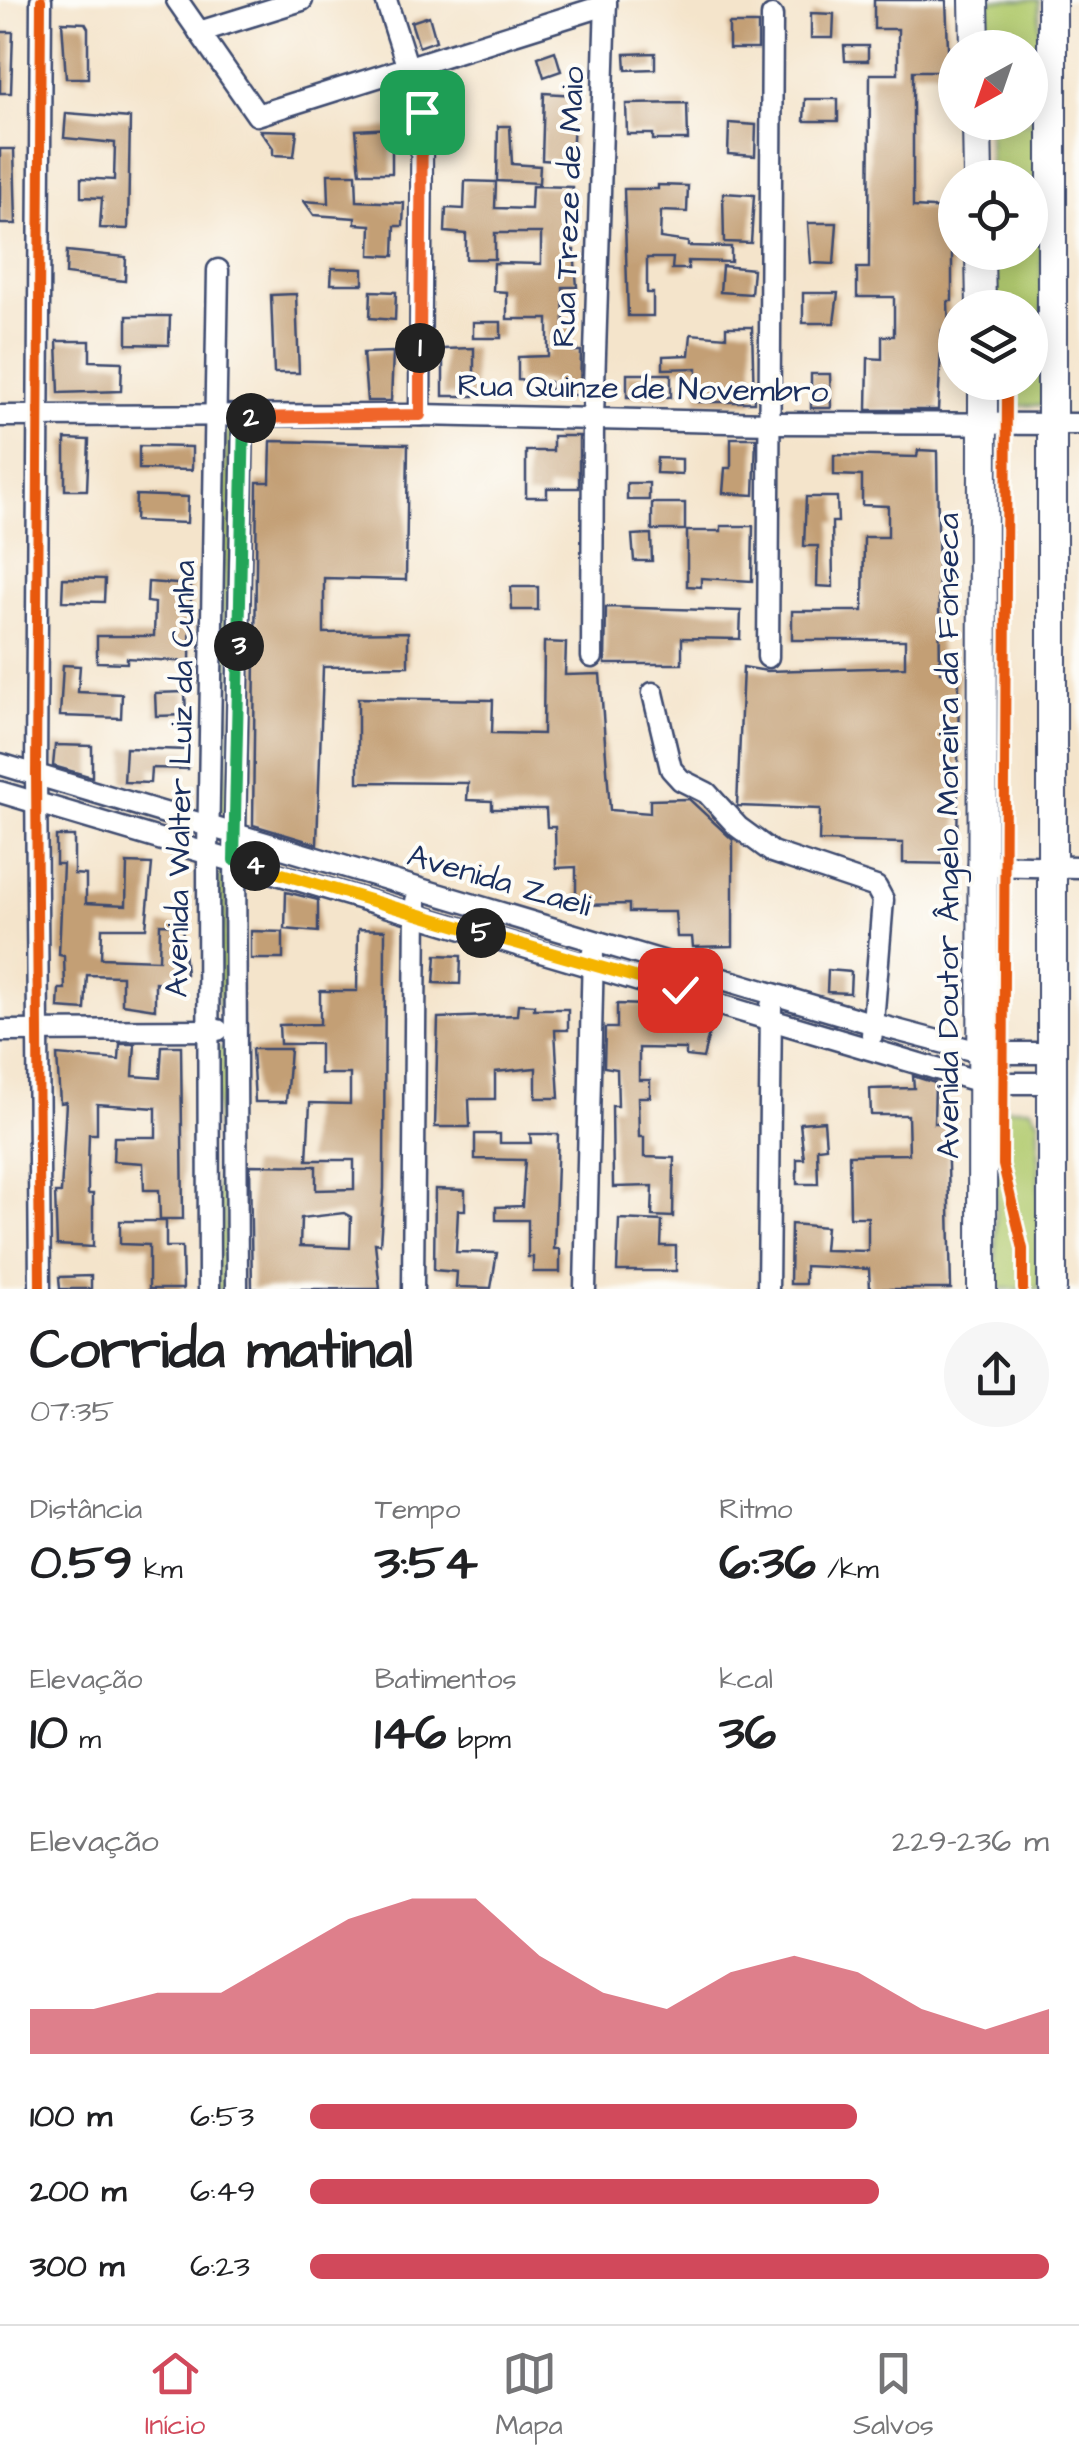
<!DOCTYPE html>
<html lang="pt">
<meta charset="utf-8">
<style>
:root{--surface:#fff;--page:#f6f6f6;--text:#202124;--muted:#757577;--line:#e0e0e0;--accent:#d1495b}
body{margin:0;font-family:"Architects Daughter",sans-serif;background:var(--page);color:var(--text);height:100vh;display:flex;flex-direction:column;font-size:38px;white-space:nowrap}
*{box-sizing:border-box;margin:0}
p{font-size:32px;color:var(--muted)}
.icon{flex:none;width:55px;height:55px;fill:none;stroke:currentColor;stroke-width:2;stroke-linecap:round;stroke-linejoin:round}
.map{position:relative;height:1289px;overflow:hidden}
.details{display:flex;flex-direction:column;background:var(--surface);flex:1}
.details>*{flex:none}
.needle{width:65px;rotate:220deg}
.buttons{position:absolute;left:938px;top:30px;display:grid;gap:20px}
.buttons a{display:grid;place-items:center;width:110px;height:110px;border-radius:50%;background:var(--surface);box-shadow:0 5px 25px #0003;font-size:50px}
.pin{position:absolute;display:grid;place-items:center;width:85px;height:85px;color:#fff;margin:-42px;border-radius:20px;box-shadow:0 5px 15px #0006}
.km{position:absolute;width:50px;height:50px;margin:-25px;border-radius:50%;background:#222;color:#fff;font-size:28px;line-height:50px;text-align:center}
.round{display:grid;place-items:center;flex:none;width:105px;height:105px;border-radius:52px;background:var(--page)}
.overview{display:flex;align-items:center;justify-content:space-between;height:170px;padding:0 30px}
h1{font-size:55px;font-weight:700;line-height:75px}
.figures{display:grid;grid-template-columns:repeat(3,1fr);gap:15px;height:170px;padding:10px 30px}
.figures div{display:grid;align-content:center}
.figures b{font-size:50px;font-weight:700}
.figures small{font-size:28px;font-weight:400}
.figures p{font-size:28px}
.chart{height:280px;padding:20px 30px}
.chart p{display:flex;justify-content:space-between}
.chart svg{width:100%;height:180px;margin-top:10px;fill:var(--accent);opacity:.7}
ul{padding:0 30px;list-style:none;font-size:32px}
li{display:grid;grid-template-columns:160px 120px 1fr;align-items:center;height:75px}
li i{height:25px;border-radius:12px;background:var(--accent)}
.menu{display:flex;justify-content:space-around;align-items:center;height:140px;border-top:2px solid var(--line);background:var(--surface);font-size:28px;color:var(--muted)}
.menu a{display:grid;justify-items:center;gap:5px}
.menu .selected{color:var(--accent)}
.map>svg:first-child{display:block}
.green{fill:#b2cb70;stroke:#667d67;stroke-width:2.5}
.building{fill:#c39f74;fill-rule:evenodd}
.lines{fill:none;stroke-linecap:round;stroke-linejoin:round}
.minor-casing{stroke:#3c4a6e;stroke-width:25}
.major-casing{stroke:#3c4a6e;stroke-width:32}
.minor{stroke:#fff;stroke-width:20}
.major{stroke:#fff;stroke-width:28}
.cycleway-casing{stroke:#fdfcf7;stroke-width:16}
.cycleway{stroke:#e8590c;stroke-width:10}
.split-1-casing{stroke:#fff;stroke-width:20}
.split-2-casing{stroke:#fff;stroke-width:20}
.split-3-casing{stroke:#fff;stroke-width:20}
.split-4-casing{stroke:#fff;stroke-width:20}
.split-5-casing{stroke:#fff;stroke-width:20}
.split-6-casing{stroke:#fff;stroke-width:20}
.split-1{stroke:#f0652b;stroke-width:12}
.split-2{stroke:#f0652b;stroke-width:12}
.split-3{stroke:#22a559;stroke-width:12}
.split-4{stroke:#22a559;stroke-width:12}
.split-5{stroke:#f5b400;stroke-width:12}
.split-6{stroke:#f5b400;stroke-width:12}
.labels{text-anchor:middle;dominant-baseline:central;stroke-width:8;stroke-linejoin:round;paint-order:stroke}
.street-label{font-size:32px;fill:#1b2f5e;stroke:#fdfcf7}
</style>
<div class="map">
<svg width="1079" height="1289" viewBox="0 0 1079 1289">
<rect width="100%" height="100%" fill="#fdfcf7"/>
<filter id="ink" filterUnits="userSpaceOnUse"><feTurbulence type="fractalNoise" baseFrequency=".01" numOctaves="2"/><feDisplacementMap in="SourceGraphic" scale="20" xChannelSelector="R" yChannelSelector="G"/><feConvolveMatrix kernelMatrix="1 2 1 2 8 2 1 2 1" color-interpolation-filters="sRGB"/></filter>
<filter id="wash" filterUnits="userSpaceOnUse"><feTurbulence type="fractalNoise" baseFrequency=".0048" numOctaves="4" result="noise"/><feDisplacementMap in="SourceGraphic" scale="40" xChannelSelector="R" yChannelSelector="G"/><feGaussianBlur stdDeviation="2.25" result="paint"/><feColorMatrix in="noise" values="0 0 0 0 0 0 0 0 0 0 0 0 0 0 0 0 0 1.4 0 .05"/><feComposite in="paint" operator="in"/></filter>
<g filter="url(#wash)">
<rect width="100%" height="100%" fill="#f4e4cb"/>
<g class="green">
<polygon points="986,0 1039,0 1043,405 996,407 995,383 1030,382 1030,308 993,307 992,253 1030,252 1030,178 990,177 989,123 1030,122 1030,48 987,47"/>
<polygon points="235,428 227,812 217,811 226,429"/>
<polygon points="219,873 228,873 225,1008 218,1008"/>
<polygon points="216,1048 226,1048 226,1289 217,1289"/>
<polygon points="1004,1108 1030,1108 1039,1121 1039,1289 996,1289 995,1119"/>
</g>
<g id="blocks">
<g class="building">
<polygon points="874,0 946,0 949,71 913,71 913,207 952,209 952,301 948,301 949,330 942,330 938,410 867,410 868,358 882,359 882,336 894,336 894,297 857,297 857,268 869,268 870,74 898,74 898,29 874,29"/>
<polygon points="811,13 834,14 833,38 811,38"/>
<polygon points="429,16 436,41 419,47 411,22"/>
<polygon points="62,22 85,23 88,28 88,78 66,78"/>
<rect x="729" y="24" width="29" height="25"/>
<polygon points="0,32 13,32 11,93 0,93"/>
<polygon points="844,46 868,46 868,61 845,61"/>
<polygon points="555,51 561,71 544,77 538,57"/>
<polygon points="655,53 655,69 626,70 625,54"/>
<polygon points="544,93 575,95 572,162 542,160"/>
<polygon points="805,99 838,99 838,121 804,121"/>
<polygon points="687,103 688,140 653,140 653,134 627,134 626,104"/>
<polygon points="66,113 130,118 128,229 100,228 102,198 81,197 81,178 114,180 115,143 64,138"/>
<polygon points="729,123 756,125 755,156 728,154"/>
<polygon points="498,126 510,126 512,164 540,166 539,183 497,181"/>
<polygon points="392,128 392,173 360,173 356,130"/>
<polygon points="260,130 297,131 294,156 273,155 273,148"/>
<polygon points="0,149 14,149 16,224 0,224"/>
<polygon points="328,174 356,174 357,201 404,203 403,226 395,226 394,256 370,255 371,225 355,224 355,218 314,215 304,201 329,203"/>
<polygon points="465,181 496,182 495,208 531,209 532,186 573,187 570,250 574,250 577,287 563,287 564,326 573,326 573,351 581,351 580,395 550,395 550,382 518,380 518,357 548,356 548,319 507,319 507,292 493,291 494,263 541,264 541,233 495,233 495,259 466,259 466,234 445,232 446,208 464,209"/>
<polygon points="658,185 688,186 687,212 661,211 660,238 688,242 688,246 731,247 731,262 688,261 688,269 672,269 673,258 647,258 647,293 653,293 653,316 628,316 624,189 658,189"/>
<polygon points="723,193 754,195 751,243 724,242"/>
<polygon points="808,223 837,223 834,264 811,263"/>
<polygon points="67,251 126,257 125,281 66,274"/>
<polygon points="722,266 753,269 751,294 720,292"/>
<polygon points="332,268 363,269 363,284 331,284"/>
<polygon points="371,291 396,292 395,320 370,318"/>
<polygon points="803,293 838,293 834,323 803,323"/>
<polygon points="296,294 299,373 274,373 271,295"/>
<polygon points="127,316 170,316 169,345 127,344"/>
<rect x="473" y="322" width="28" height="16"/>
<polygon points="726,327 752,327 754,402 697,402 697,368 663,369 663,356 689,355 691,334 726,337"/>
<polygon points="57,341 90,341 90,361 122,362 121,391 59,393"/>
<polygon points="474,348 474,396 443,396 443,349"/>
<polygon points="393,352 391,401 367,401 363,353"/>
<rect x="627" y="374" width="44" height="23"/>
<polygon points="811,374 830,374 831,408 811,408"/>
<polygon points="553,436 579,436 579,488 547,488 547,497 526,497 526,451 553,451"/>
<polygon points="731,438 756,438 754,495 723,493 725,468 731,468"/>
<polygon points="65,439 89,440 87,490 65,490"/>
<polygon points="271,441 408,444 406,580 324,578 324,633 408,632 408,666 323,667 317,844 253,825 257,482 270,482"/>
<polygon points="139,446 192,447 192,470 139,469"/>
<polygon points="918,450 937,451 940,672 959,672 957,864 903,863 903,843 819,841 820,809 737,806 743,667 767,671 905,667 905,640 792,640 792,611 863,611 864,537 888,537 888,506 862,505 862,476 834,475 834,455 917,457"/>
<polygon points="657,458 682,459 682,474 656,473"/>
<rect x="627" y="483" width="22" height="17"/>
<polygon points="136,495 188,497 187,523 135,521"/>
<polygon points="806,497 837,497 838,522 832,522 833,587 817,586 818,546 804,546"/>
<rect x="652" y="503" width="33" height="27"/>
<polygon points="721,526 753,526 752,581 701,578 701,587 687,586 687,531 721,531"/>
<polygon points="651,534 652,561 634,561 632,535"/>
<polygon points="63,578 105,579 104,602 62,601"/>
<polygon points="148,582 191,585 190,662 127,658 127,663 97,662 97,636 154,636 155,603 147,602"/>
<polygon points="511,587 538,587 538,610 512,610"/>
<polygon points="606,607 741,611 740,639 682,638 682,664 605,664"/>
<polygon points="544,642 566,643 565,675 600,674 610,810 650,813 650,800 689,799 733,840 733,946 693,947 692,937 677,937 675,912 629,912 629,904 576,905 576,867 556,868 555,827 547,827 546,809 492,809 492,801 467,800 468,783 358,782 358,698 493,700 492,733 543,734"/>
<polygon points="63,665 80,666 78,692 122,694 121,718 60,716"/>
<polygon points="185,692 186,715 156,716 155,693"/>
<polygon points="55,745 92,746 92,777 53,766"/>
<polygon points="126,748 189,750 188,769 151,768 150,783 124,782"/>
<polygon points="56,836 74,836 74,874 86,875 86,903 126,905 127,863 152,864 146,928 102,928 101,958 159,960 160,924 182,925 186,974 170,973 170,983 155,982 155,1009 122,1004 122,976 87,975 85,1010 58,1008 59,989 65,989 64,956 59,955 63,864 56,864"/>
<polygon points="286,892 318,900 318,932 285,929"/>
<path d="M358,929L385,930L384,1188L380,1244L375,1243L380,1289H252L250,1165L316,1166V1190L354,1189V1160H307L310,1103L350,1104V1074H320V1044H280L279,1025L320,1024V991H357ZM344,1213L351,1217L350,1248L300,1246L301,1218Z"/>
<polygon points="251,931 283,932 283,959 251,959"/>
<polygon points="436,955 461,956 460,984 434,983"/>
<polygon points="828,970 851,972 850,993 827,992"/>
<polygon points="518,1004 534,1005 534,1009 568,1009 568,1030 555,1030 559,1098 536,1098 536,1068 495,1072 495,1099 469,1099 470,1127 435,1127 438,1018 517,1015"/>
<polygon points="617,1004 674,1006 705,1015 701,1018 711,1025 703,1058 686,1056 686,1049 639,1048 639,1080 650,1080 650,1097 638,1097 639,1137 644,1137 644,1157 674,1158 673,1217 652,1216 653,1186 613,1187 612,1106 618,1106 617,1069 604,1067 605,1028 617,1028"/>
<polygon points="120,1044 135,1044 133,1076 160,1078 162,1046 181,1046 183,1219 160,1219 159,1190 144,1190 143,1163 113,1161 114,1137 156,1137 156,1108 97,1104 97,1134 89,1134 88,1167 88,1194 93,1194 93,1247 57,1245 55,1193 61,1193 66,1102 60,1103 57,1055 119,1060"/>
<polygon points="252,1049 290,1049 286,1102 255,1102"/>
<polygon points="913,1076 935,1083 934,1123 947,1123 951,1289 870,1289 869,1269 805,1266 805,1284 790,1284 791,1224 826,1227 824,1250 868,1251 868,1217 850,1217 849,1155 909,1154 908,1115 871,1115 870,1089 914,1088"/>
<polygon points="824,1121 826,1147 817,1148 818,1184 797,1184 797,1159 804,1159 800,1123"/>
<polygon points="475,1134 500,1134 500,1143 531,1143 530,1134 558,1134 554,1249 560,1249 560,1272 533,1272 533,1257 528,1257 528,1220 496,1220 496,1207 522,1206 525,1160 475,1159"/>
<polygon points="435,1189 465,1190 465,1210 458,1210 456,1252 497,1253 491,1288 456,1287 457,1272 434,1270"/>
<polygon points="619,1219 662,1221 661,1246 676,1246 676,1271 617,1271"/>
<polygon points="120,1221 166,1221 166,1247 182,1247 183,1289 149,1289 149,1245 120,1244"/>
<polygon points="91,1276 91,1289 60,1289 59,1277"/>
</g>
</g>
</g>
<g filter="url(#ink)">
<use href="#blocks" fill-opacity="0" stroke="#3c4a6e" stroke-width="2.5"/>
<g class="lines">
<defs>
<g id="minor">
<polyline points="177,0 257,115 606,5"/>
<polyline points="386,0 422,112 420,415"/>
<polyline points="199,32 302,0"/>
<polyline points="0,416 420,415 771,423 1079,424"/>
<polyline points="592,657 593,418 606,0"/>
<polyline points="768,657 772,16"/>
<polyline points="653,693 671,769 681,780 707,793 738,827 772,852 876,887 883,900 872,1035"/>
<polyline points="0,764 874,1024 983,1053 1050,1053"/>
<polyline points="0,792 984,1083 1050,1083"/>
<polyline points="979,865 1079,867"/>
<polyline points="0,1031 218,1030"/>
<polyline points="40,1289 36,774 41,0"/>
<polyline points="209,1289 208,852 218,270"/>
<polyline points="237,1289 235,834 243,418"/>
<polyline points="413,1289 416,901"/>
<polyline points="585,1289 593,951"/>
<polyline points="768,1289 771,1006"/>
</g>
<g id="major">
<polyline points="974,0 975,48"/>
<polyline points="977,122 978,178"/>
<polyline points="980,252 981,308"/>
<polyline points="982,1289 983,382"/>
<polyline points="1052,1289 1052,0"/>
</g>
</defs>
<use href="#minor" class="minor-casing"/>
<use href="#major" class="major-casing"/>
<use href="#minor" class="minor"/>
<use href="#major" class="major"/>
<defs>
<g id="cycleway">
<polyline points="1007,382 1003,1165 1023,1249 1023,1289"/>
<polyline points="40,1289 36,774 41,0"/>
</g>
</defs>
<use href="#cycleway" class="cycleway-casing"/>
<use href="#cycleway" class="cycleway"/>
</g>
</g>
<g class="lines" filter="url(#ink)">
<defs>
<polyline id="split-1" points="420,348 422,112"/>
<polyline id="split-2" points="251,418 420,415 420,348"/>
<polyline id="split-3" points="239,646 244,418 251,418"/>
<polyline id="split-4" points="239,646 234,860 255,866"/>
<polyline id="split-5" points="255,866 481,933"/>
<polyline id="split-6" points="481,933 680,990"/>
</defs>
<use href="#split-1" class="split-1-casing"/>
<use href="#split-2" class="split-2-casing"/>
<use href="#split-3" class="split-3-casing"/>
<use href="#split-4" class="split-4-casing"/>
<use href="#split-5" class="split-5-casing"/>
<use href="#split-6" class="split-6-casing"/>
<use href="#split-1" class="split-1"/>
<use href="#split-2" class="split-2"/>
<use href="#split-3" class="split-3"/>
<use href="#split-4" class="split-4"/>
<use href="#split-5" class="split-5"/>
<use href="#split-6" class="split-6"/>
</g>
<g class="labels">
<g class="street-label">
<text transform="translate(569 207) rotate(-88)">Rua Treze de Maio</text>
<text transform="translate(643 389) rotate(1)">Rua Quinze de Novembro</text>
<text transform="translate(181 779) rotate(-89)">Avenida Walter Luiz da Cunha</text>
<text transform="translate(948 836) rotate(-90)">Avenida Doutor Ângelo Moreira da Fonseca</text>
<text transform="translate(499 881) rotate(16)">Avenida Zaeli</text>
</g>
</g>
</svg>
<div class="buttons">
<a><svg class="needle" viewBox="-14 -14 28 28"><path d="M0-13l5 13h-10z" fill="#e53935"/><path d="M0 13l5-13h-10z" fill="#757577"/></svg></a>
<a><svg class="icon" aria-label="locate" viewBox="0 0 24 24"><circle cx="12" cy="12" r="6"/><path d="M12 2v4M12 18v4M2 12h4M18 12h4"/></svg></a>
<a><svg class="icon" aria-label="layers" viewBox="0 0 24 24"><path d="M12 4l9 5-9 5-9-5zM3 14l9 5 9-5"/></svg></a>
</div>
<div class="pin" style="left:422px;top:112px;background:#1e9e55"><svg class="icon" aria-label="arrive" viewBox="0 0 24 24"><path d="M6 21V4h12l-3 4 3 4H6"/></svg></div>
<div class="pin" style="left:680px;top:990px;background:#d93025"><svg class="icon" aria-label="check" viewBox="0 0 24 24"><path d="M5 12l5 5 9-10"/></svg></div>
<b class="km" style="left:420px;top:348px">1</b>
<b class="km" style="left:251px;top:418px">2</b>
<b class="km" style="left:239px;top:646px">3</b>
<b class="km" style="left:255px;top:866px">4</b>
<b class="km" style="left:481px;top:933px">5</b>
</div>
<section class="details">
<div class="overview"><div><h1>Corrida matinal</h1><p>07:35</p></div><a class="round"><svg class="icon" aria-label="share" viewBox="0 0 24 24"><path d="M12 15V3M7 8l5-5 5 5M5 13v7h14v-7"/></svg></a></div>
<div class="figures">
<div><p>Distância</p><b>0.59<small> km</small></b></div>
<div><p>Tempo</p><b>3:54</b></div>
<div><p>Ritmo</p><b>6:36<small> /km</small></b></div>
</div>
<div class="figures">
<div><p>Elevação</p><b>10<small> m</small></b></div>
<div><p>Batimentos</p><b>146<small> bpm</small></b></div>
<div><p>kcal</p><b>36</b></div>
</div>
<div class="chart"><p><span>Elevação</span>229–236 m</p>
<svg viewBox="0 0 160 44" preserveAspectRatio="none"><path d="M0 44V33L10 33L20 29L30 29L40 20L50 11L60 6L70 6L80 20L90 29L100 33L110 24L120 20L130 24L140 33L150 38L160 33V44z"/></svg>
</div>
<ul>
<li><b>100 m</b>6:53<i style="width:74%"></i></li>
<li><b>200 m</b>6:49<i style="width:77%"></i></li>
<li><b>300 m</b>6:23<i style="width:100%"></i></li>
</ul>
</section>
<nav class="menu">
<a class="selected"><svg class="icon" aria-label="home" viewBox="0 0 24 24"><path d="M3 11l9-7 9 7M6 9v11h12V9"/></svg>Início</a>
<a><svg class="icon" aria-label="map" viewBox="0 0 24 24"><path d="M3 6l6-2 6 2 6-2v14l-6 2-6-2-6 2zM9 4v14M15 6v14"/></svg>Mapa</a>
<a><svg class="icon" aria-label="saved" viewBox="0 0 24 24"><path d="M7 4h10v16l-5-4-5 4z"/></svg>Salvos</a>
</nav>
